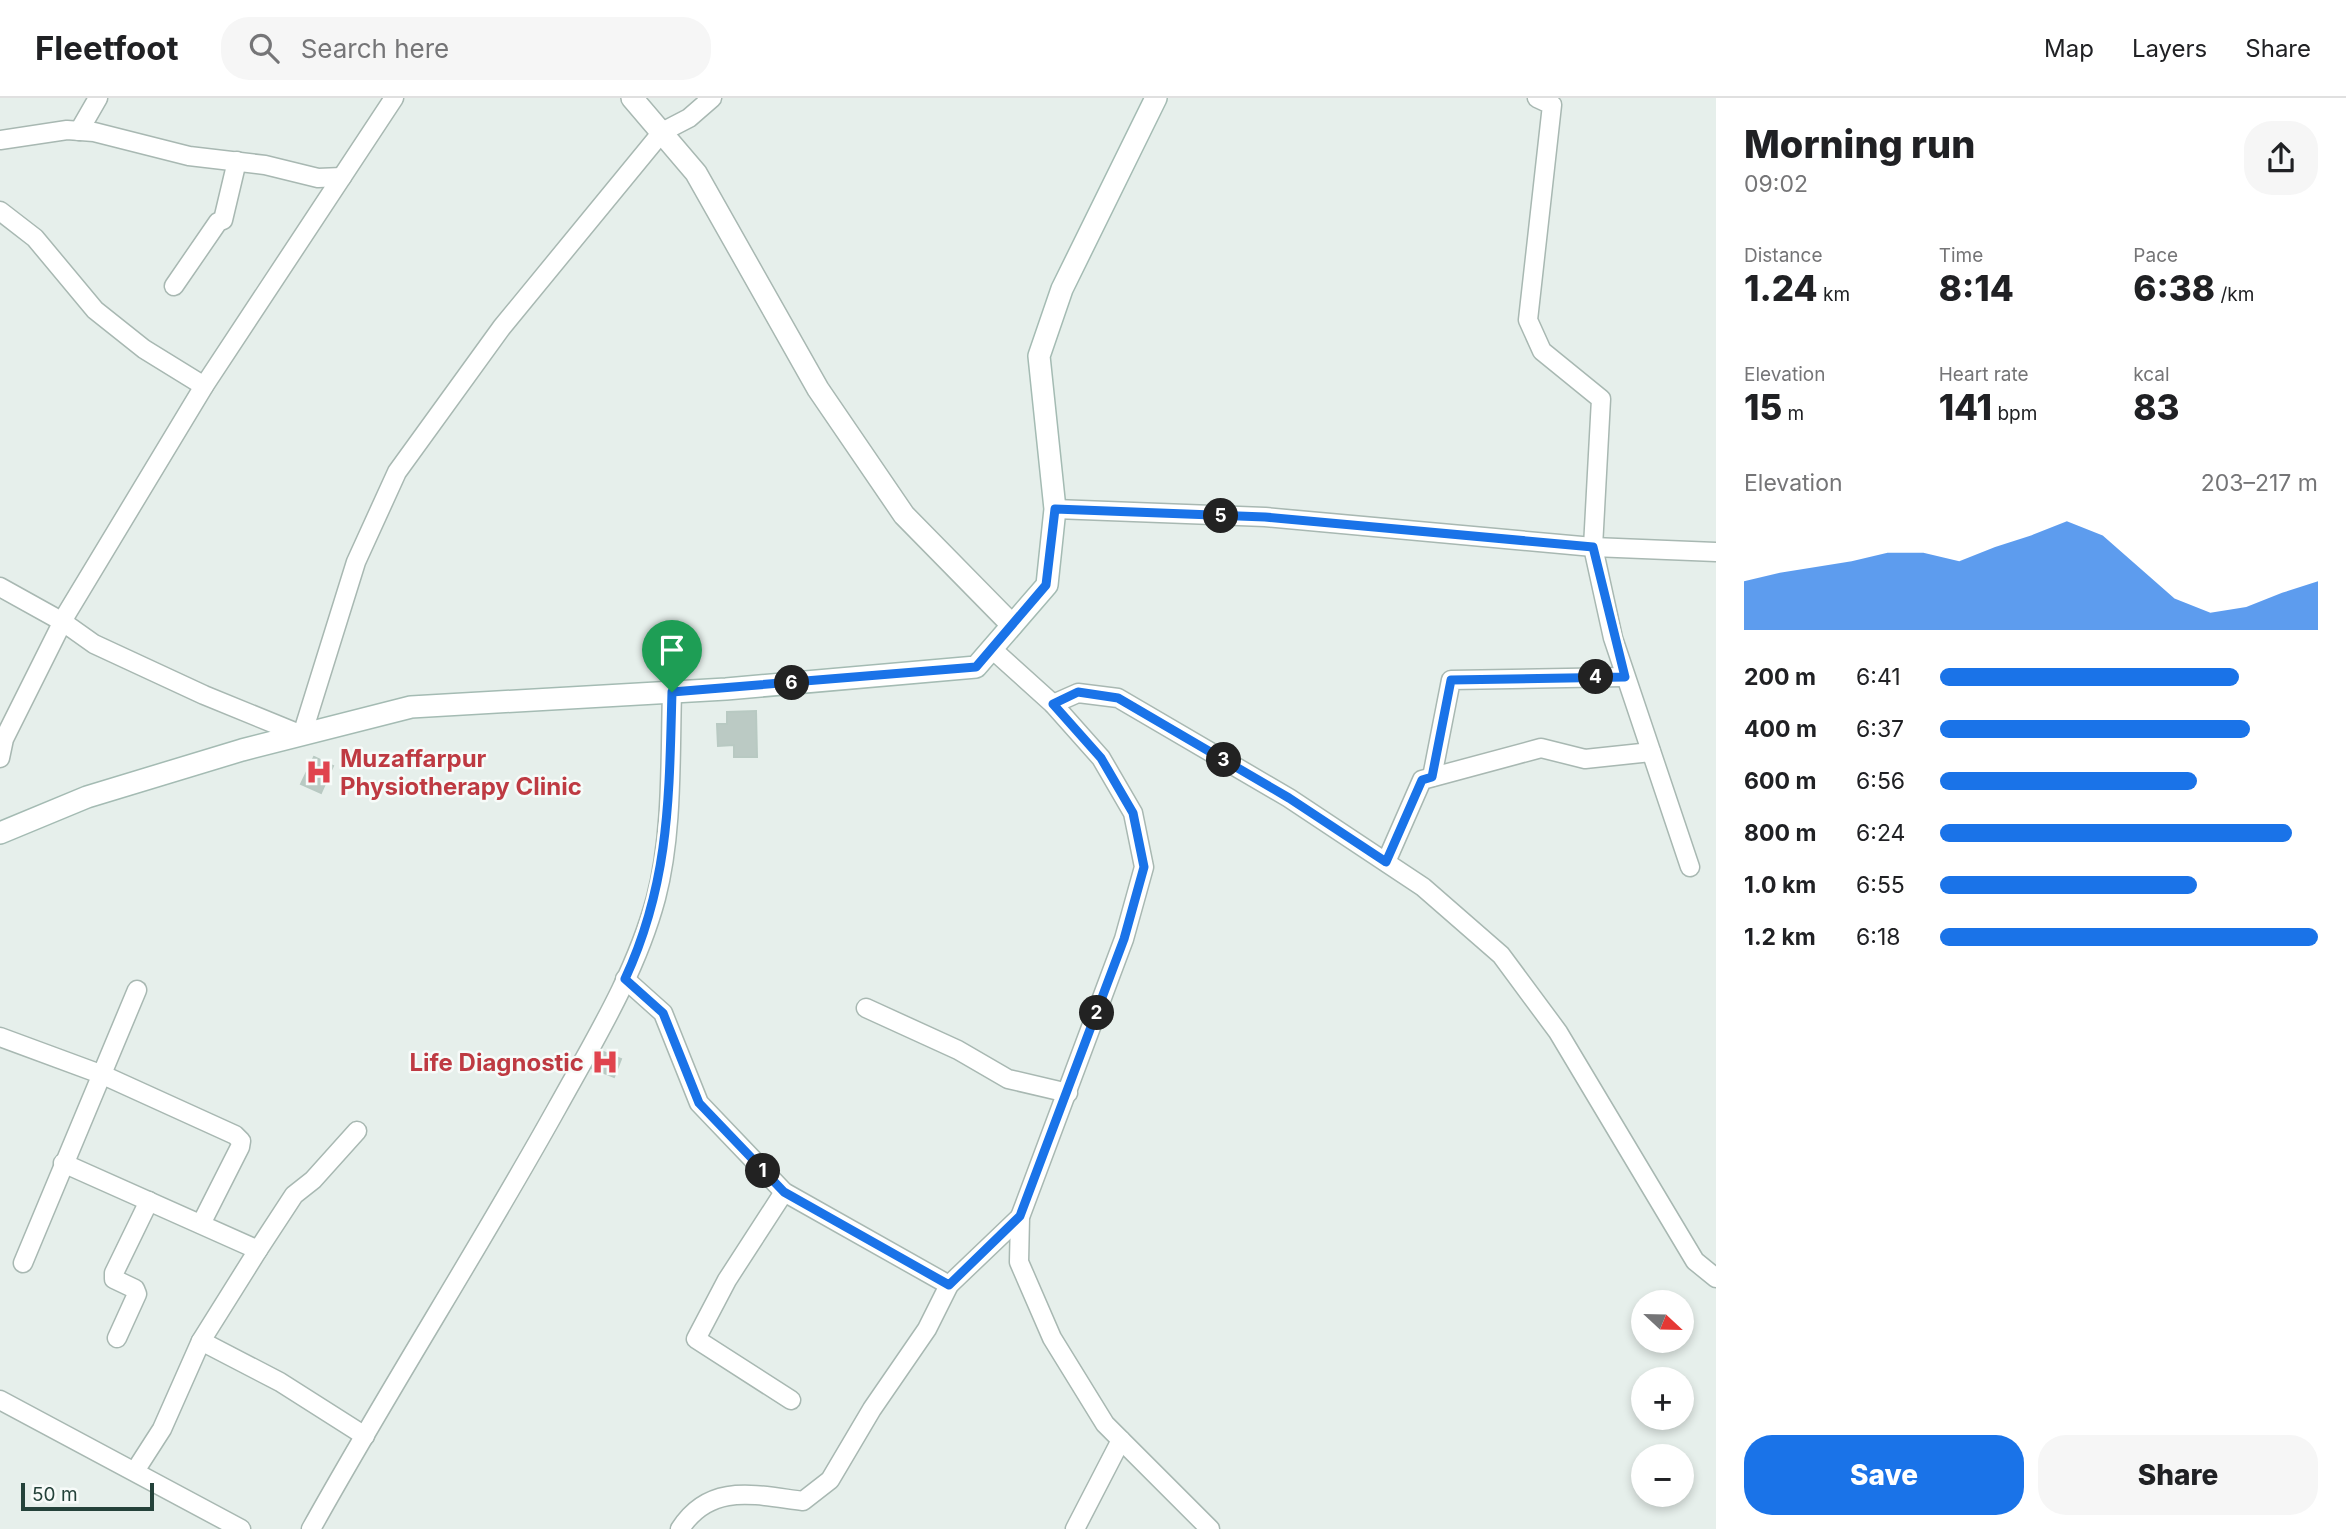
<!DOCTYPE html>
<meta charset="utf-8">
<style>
:root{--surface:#fff;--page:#f6f6f6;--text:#202124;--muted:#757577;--line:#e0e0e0;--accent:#1a73e8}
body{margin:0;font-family:Inter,sans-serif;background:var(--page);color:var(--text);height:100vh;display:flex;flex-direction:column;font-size:26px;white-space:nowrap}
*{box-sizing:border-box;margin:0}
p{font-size:23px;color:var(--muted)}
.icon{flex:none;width:38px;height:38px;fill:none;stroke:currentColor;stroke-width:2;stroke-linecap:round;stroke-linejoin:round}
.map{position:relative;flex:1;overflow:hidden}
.details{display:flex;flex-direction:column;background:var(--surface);width:630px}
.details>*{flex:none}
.needle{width:46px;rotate:112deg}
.fabs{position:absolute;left:1631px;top:1192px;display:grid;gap:14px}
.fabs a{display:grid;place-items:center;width:63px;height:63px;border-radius:50%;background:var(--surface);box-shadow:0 4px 10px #0003;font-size:35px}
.scale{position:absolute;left:21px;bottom:18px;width:133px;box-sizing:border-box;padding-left:7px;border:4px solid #24423a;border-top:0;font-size:19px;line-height:24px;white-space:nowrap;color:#24423a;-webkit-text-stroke:5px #f7fbf9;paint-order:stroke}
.pin{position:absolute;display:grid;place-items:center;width:60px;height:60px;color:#fff;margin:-72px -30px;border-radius:50% 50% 50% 0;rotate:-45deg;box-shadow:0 0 7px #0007}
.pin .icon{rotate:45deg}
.km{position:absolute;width:35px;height:35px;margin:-18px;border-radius:50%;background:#222;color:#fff;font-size:19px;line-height:35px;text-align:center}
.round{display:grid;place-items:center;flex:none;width:74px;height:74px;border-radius:28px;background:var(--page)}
.summary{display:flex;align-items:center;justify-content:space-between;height:119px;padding:0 28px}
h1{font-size:38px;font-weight:800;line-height:52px}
.stats{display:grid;grid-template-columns:repeat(3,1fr);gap:10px;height:119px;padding:7px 28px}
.stats div{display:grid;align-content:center}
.stats b{font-size:35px;font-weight:800}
.stats small{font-size:19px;font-weight:400}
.stats p{font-size:19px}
.chart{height:196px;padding:14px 28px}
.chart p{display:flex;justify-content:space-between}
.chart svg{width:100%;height:126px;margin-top:7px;fill:var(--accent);opacity:.7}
.button{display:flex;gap:14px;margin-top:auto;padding:14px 28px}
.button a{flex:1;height:80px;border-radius:28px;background:var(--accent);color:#fff;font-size:28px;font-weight:800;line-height:80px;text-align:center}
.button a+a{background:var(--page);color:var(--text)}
ul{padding:0 28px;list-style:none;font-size:23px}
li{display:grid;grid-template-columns:112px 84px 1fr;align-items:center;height:52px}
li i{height:18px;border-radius:9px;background:var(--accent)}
header{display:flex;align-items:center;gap:42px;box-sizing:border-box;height:98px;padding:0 35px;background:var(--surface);border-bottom:2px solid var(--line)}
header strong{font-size:33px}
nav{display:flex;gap:38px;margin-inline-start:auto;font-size:24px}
.search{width:490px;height:63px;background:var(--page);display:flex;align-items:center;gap:18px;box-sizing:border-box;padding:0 24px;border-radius:28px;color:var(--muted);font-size:26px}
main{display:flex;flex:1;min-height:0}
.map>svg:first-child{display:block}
.building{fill:#bbcac4;stroke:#b8c9c2;stroke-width:2}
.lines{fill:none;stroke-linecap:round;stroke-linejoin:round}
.minor-casing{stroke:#a8b8b2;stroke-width:21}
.tertiary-casing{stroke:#a8b8b2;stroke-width:24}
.secondary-casing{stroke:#a4bbb3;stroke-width:24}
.minor{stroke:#fff;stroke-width:18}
.tertiary{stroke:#fff;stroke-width:21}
.secondary{stroke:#fff;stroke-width:21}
.route-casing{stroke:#fff;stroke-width:14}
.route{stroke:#1a73e8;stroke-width:9}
.labels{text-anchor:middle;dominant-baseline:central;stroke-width:5;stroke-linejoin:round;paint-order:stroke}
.health-label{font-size:24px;font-weight:bold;fill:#be3a42;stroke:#f7fbf9;text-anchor:start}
</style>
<header>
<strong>Fleetfoot</strong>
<div class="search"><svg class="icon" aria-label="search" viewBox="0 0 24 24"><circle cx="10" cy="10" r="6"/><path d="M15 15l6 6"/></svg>Search here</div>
<nav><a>Map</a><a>Layers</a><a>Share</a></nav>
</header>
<main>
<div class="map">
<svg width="1716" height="1431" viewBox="0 0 1716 1431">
<rect width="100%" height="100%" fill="#e6efeb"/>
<g class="building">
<polygon points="756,613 757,659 734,659 734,647 718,648 717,626 727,626 727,614"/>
<polygon points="314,659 333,668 321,695 301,686"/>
<polygon points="596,951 621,961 614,979 589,969"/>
</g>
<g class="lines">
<defs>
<g id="minor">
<polyline points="1537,0 1552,7 1528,222 1542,253 1601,301 1593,449 1613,540 1690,769"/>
<polyline points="79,33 98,0"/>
<polyline points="0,42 67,32 94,34 189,58 265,67 318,80 342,79"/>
<polyline points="0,113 35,140 95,212 144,251 204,288"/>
<polyline points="174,188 218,124 223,122 237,63"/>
<polyline points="1055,411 1265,419 1593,449 1716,454"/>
<polyline points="0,489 63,524 94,546 204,597 302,637 356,464 397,374 502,229 662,34 689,20 712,0"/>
<polyline points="992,551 1053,606 1101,660 1133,715 1144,769 1124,841 1020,1119 1019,1164 1052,1240 1105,1326 1210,1431"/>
<polyline points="1053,606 1078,595 1118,600 1289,700 1423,789 1501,857 1558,934 1695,1163 1716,1180"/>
<polyline points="0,660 4,641 67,515 204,288 394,0"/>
<polyline points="1432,679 1451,582 1624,579"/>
<polyline points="1386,764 1422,682 1541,650 1585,661 1651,654"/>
<polyline points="625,881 663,915 699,1005 784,1094 949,1187"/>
<polyline points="866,910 958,952 1008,981 1068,995"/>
<polyline points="0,939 103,977 235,1037 241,1043 240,1049 201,1126"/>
<polyline points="63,1065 258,1152"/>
<polyline points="784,1094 727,1182 696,1241 791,1302"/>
<polyline points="23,1165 137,892"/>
<polyline points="117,1240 137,1196 135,1191 114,1181 114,1175 149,1103"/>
<polyline points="201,1243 280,1284 365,1338"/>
<polyline points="0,1302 241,1431"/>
<polyline points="135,1373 162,1331 201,1243 258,1152 294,1097 313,1082 357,1033"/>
<path d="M311,1431C390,1289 478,1152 557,1010C594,943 636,875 656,800C673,735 670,660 672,594"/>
<path d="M680,1431C710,1384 755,1397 803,1403L830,1382L872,1311L927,1231L949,1187L1020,1119"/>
<polyline points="1075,1431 1121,1342"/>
</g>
<polyline id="tertiary" points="632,0 696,75 818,291 904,417 1012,527"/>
<polyline id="secondary" points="0,735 87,699 242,652 411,609 726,591 976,569 1047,487 1055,411 1039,258 1062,191 1156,0"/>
</defs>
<use href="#minor" class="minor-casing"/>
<use href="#tertiary" class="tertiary-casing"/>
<use href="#secondary" class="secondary-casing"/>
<use href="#minor" class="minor"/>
<use href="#tertiary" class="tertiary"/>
<use href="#secondary" class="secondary"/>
</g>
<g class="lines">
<defs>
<path id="route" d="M1055,411L1265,419L1593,449L1625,579L1451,582L1432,679L1422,682L1386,764L1289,700L1118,600L1078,594L1053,606L1101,660L1133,715L1144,769L1124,841L1020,1118L949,1187L784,1094L699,1005L663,915L625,881C670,784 669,698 672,594L976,569L1046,487Z"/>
</defs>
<use href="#route" class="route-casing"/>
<use href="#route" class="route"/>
</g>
<defs>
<symbol id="hospital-bare" viewBox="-9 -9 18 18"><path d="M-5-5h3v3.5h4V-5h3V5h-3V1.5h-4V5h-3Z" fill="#e0444e" stroke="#f7fbf9" stroke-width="2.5" paint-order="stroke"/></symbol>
</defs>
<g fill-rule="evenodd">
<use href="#hospital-bare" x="300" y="655" width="38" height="38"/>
<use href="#hospital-bare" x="586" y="945" width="38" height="38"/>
</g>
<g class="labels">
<g class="health-label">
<text x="340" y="660">Muzaffarpur<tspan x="340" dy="28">Physiotherapy Clinic</tspan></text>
<text x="584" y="964" text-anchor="end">Life Diagnostic</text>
</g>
</g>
</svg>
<div class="fabs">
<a><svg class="needle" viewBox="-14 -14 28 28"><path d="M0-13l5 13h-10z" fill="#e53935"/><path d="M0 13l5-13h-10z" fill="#757577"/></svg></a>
<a>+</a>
<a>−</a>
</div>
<div class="scale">50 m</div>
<div class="pin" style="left:672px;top:594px;background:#1e9e55"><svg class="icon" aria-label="arrive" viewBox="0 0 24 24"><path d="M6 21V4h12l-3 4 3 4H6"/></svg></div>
<b class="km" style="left:763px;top:1073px">1</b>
<b class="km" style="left:1097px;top:915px">2</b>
<b class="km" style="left:1224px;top:662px">3</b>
<b class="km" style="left:1596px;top:579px">4</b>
<b class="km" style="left:1221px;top:418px">5</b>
<b class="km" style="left:792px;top:585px">6</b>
</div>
<section class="details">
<div class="summary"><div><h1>Morning run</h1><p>09:02</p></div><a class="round"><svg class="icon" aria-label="share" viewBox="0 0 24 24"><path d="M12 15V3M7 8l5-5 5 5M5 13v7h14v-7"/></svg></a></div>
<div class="stats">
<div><p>Distance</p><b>1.24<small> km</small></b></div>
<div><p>Time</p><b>8:14</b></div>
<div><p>Pace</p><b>6:38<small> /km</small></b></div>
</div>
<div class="stats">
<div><p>Elevation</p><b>15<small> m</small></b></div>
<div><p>Heart rate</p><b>141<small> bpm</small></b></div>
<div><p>kcal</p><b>83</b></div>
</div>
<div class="chart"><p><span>Elevation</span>203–217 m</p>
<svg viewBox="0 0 160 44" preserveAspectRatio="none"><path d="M0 44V27L10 24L20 22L30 20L40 17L50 17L60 20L70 15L80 11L90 6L100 11L110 22L120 33L130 38L140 36L150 31L160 27V44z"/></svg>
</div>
<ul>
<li><b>200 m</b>6:41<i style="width:79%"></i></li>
<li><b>400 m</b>6:37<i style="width:82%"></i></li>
<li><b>600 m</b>6:56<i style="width:68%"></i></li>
<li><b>800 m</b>6:24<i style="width:93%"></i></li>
<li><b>1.0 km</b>6:55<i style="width:68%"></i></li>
<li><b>1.2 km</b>6:18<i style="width:100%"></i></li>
</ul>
<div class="button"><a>Save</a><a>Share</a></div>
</section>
</main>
